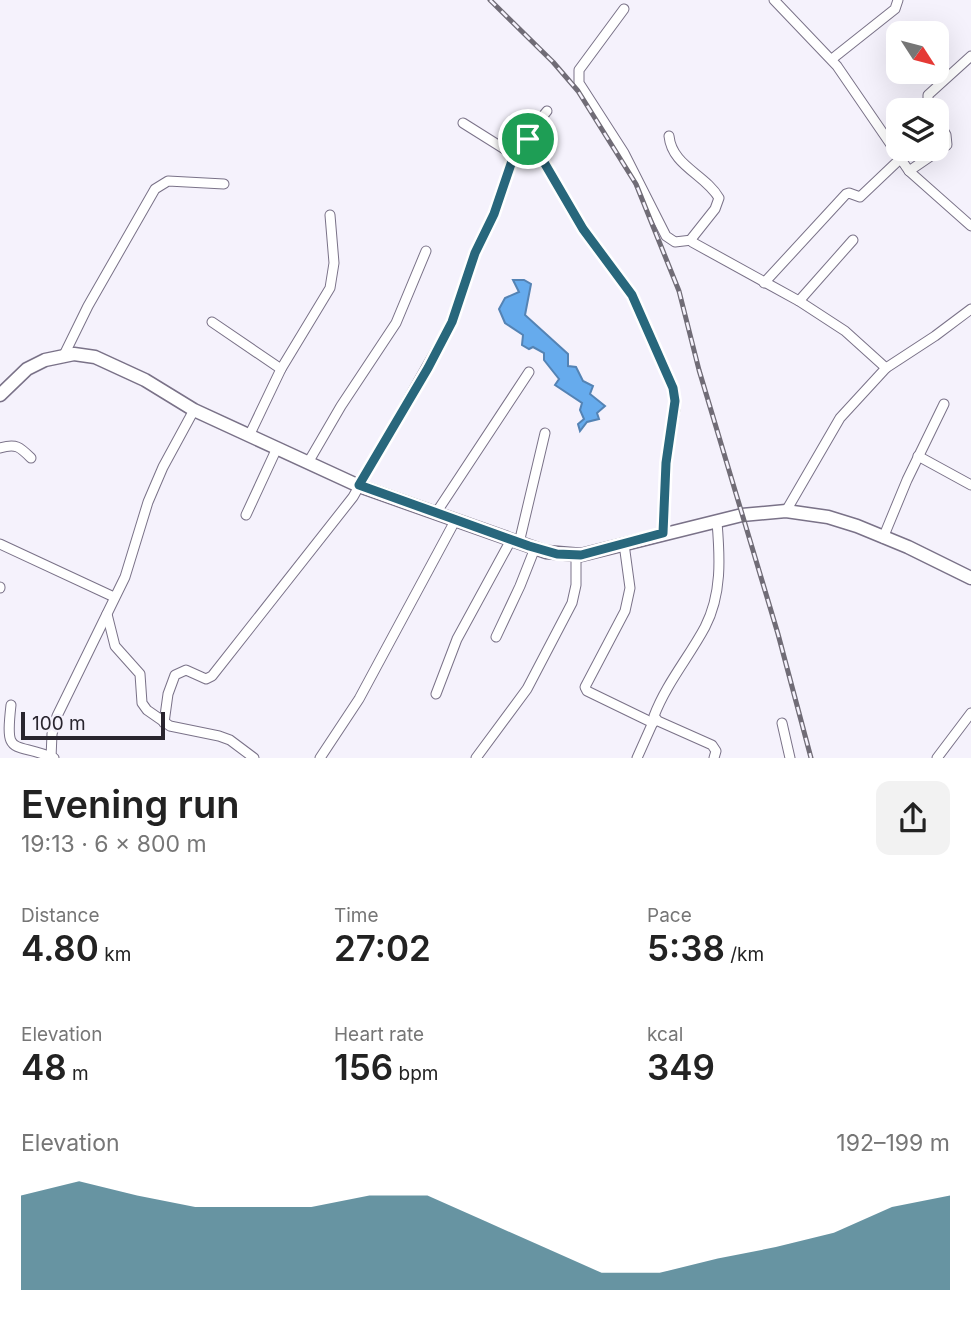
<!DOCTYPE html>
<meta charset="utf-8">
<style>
:root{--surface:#fff;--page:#f2f2f2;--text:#222;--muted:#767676;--accent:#28677c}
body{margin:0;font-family:Inter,sans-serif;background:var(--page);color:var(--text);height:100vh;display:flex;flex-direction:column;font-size:26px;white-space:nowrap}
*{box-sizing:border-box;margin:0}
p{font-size:23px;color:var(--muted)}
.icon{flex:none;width:38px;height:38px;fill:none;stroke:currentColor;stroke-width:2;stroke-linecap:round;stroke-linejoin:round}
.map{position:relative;height:758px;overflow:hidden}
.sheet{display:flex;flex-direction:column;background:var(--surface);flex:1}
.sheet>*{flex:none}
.needle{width:46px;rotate:126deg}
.controls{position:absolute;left:886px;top:21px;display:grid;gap:14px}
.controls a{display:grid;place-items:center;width:63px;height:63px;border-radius:14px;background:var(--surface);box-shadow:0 7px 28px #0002;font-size:35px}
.scale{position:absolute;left:21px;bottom:18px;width:144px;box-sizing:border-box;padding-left:7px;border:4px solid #29252e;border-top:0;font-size:19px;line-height:24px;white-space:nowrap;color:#29252e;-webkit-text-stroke:5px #f5f2fc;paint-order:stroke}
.pin{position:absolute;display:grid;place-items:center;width:60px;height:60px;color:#fff;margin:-30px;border:4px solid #fff;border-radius:50%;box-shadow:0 2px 7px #0007}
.round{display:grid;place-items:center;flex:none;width:74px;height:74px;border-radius:14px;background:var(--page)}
.headline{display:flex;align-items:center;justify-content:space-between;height:119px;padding:0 21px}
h1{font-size:38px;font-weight:600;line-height:52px}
.stats{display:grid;grid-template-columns:repeat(3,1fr);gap:10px;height:119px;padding:7px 21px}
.stats div{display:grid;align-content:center}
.stats b{font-size:35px;font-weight:600}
.stats small{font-size:19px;font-weight:400}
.stats p{font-size:19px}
.chart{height:196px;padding:14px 21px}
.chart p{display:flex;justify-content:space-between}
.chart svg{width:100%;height:126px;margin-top:7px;fill:var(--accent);opacity:.7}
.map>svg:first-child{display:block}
.water{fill:#66abed;stroke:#5483b4;stroke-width:2}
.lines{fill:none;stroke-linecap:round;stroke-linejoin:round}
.street-casing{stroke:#7a7288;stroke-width:11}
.secondary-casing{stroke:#7a7288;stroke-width:15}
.street{stroke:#fff;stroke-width:9}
.secondary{stroke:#fff;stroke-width:12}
.rail-casing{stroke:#706c76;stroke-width:5}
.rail{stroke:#f5f2fc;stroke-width:2.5;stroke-dasharray:8;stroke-linecap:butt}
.route-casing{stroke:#fff;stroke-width:14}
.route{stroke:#28677c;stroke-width:9}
</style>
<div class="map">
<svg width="971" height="758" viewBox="0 0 971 758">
<rect width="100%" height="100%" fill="#f5f2fc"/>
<polygon class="water" points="513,280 524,280 531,284 525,315 568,354 568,366 576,367 583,381 593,386 590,394 605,406 597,413 599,419 587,422 580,431 578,424 584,419 580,410 582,403 555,385 559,379 544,360 544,353 533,347 529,349 522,345 523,335 505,323 499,309 505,298 519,292"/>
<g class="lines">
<defs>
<g id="street">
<polyline points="774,0 837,66 909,171 971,226"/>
<polyline points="624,9 579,70 579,83 624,153 666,236 675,242 692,240"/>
<polyline points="832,59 895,9 898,0"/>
<polyline points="933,110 928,101 928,95 971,56"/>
<polyline points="463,123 514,155"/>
<path d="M669,136C672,166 705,174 719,198L715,209L692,238V242L799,301L845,331L886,368"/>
<polyline points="524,139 547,111"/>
<polyline points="909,171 947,145 946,135 936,117"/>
<polyline points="764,283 846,194 849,193 860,197 900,159"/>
<polyline points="799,301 853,240"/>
<polyline points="212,322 281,369"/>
<polyline points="63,357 88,306 155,189 168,181 224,184"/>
<polyline points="249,436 281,369 330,288 334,263 330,215"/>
<path d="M0,448C16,443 20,447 31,458"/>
<polyline points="918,456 971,485"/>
<polyline points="309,461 341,406 396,323 426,251"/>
<polyline points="786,511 840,418 886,368 935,336 971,309"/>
<polyline points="436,513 529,372"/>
<polyline points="246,515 277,448"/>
<polyline points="883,538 907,480 944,404"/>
<polyline points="519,543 545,433"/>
<polyline points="0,544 114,597"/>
<polyline points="624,544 630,588 625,611 585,687 587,691 653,723"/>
<polyline points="0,587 0,588"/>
<polyline points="107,614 115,646 140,674 142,703 147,710 170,726 219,736 230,740 254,758"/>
<polyline points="496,637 520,586 535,548"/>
<polyline points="436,694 457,639 511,540"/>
<path d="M11,705C5,758 12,741 54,758"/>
<polyline points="164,723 168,694 175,675 186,670 206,679 212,676 353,497 452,322 475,253 494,214 513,158 524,139 530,140 583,229 632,294 673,388 675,409 666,463 663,533"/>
<polyline points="782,723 790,758"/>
<polyline points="51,758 52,734 57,716 125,577 148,502 163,467 194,410"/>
<polyline points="320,758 359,699 456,519"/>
<polyline points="476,758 527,689 572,603 576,585 576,556"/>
<polyline points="637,758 654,720"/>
<path d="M714,758L716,751L712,745L658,721L654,716C666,684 689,657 705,627C722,594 720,558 717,522"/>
<polyline points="937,758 971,713"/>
</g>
<polyline id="secondary" points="0,395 27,369 45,360 74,354 95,357 145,380 194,410 359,486 546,552 581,555 742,515 786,511 828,517 857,526 908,547 971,578"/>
</defs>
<use href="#street" class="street-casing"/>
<use href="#secondary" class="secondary-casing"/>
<use href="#street" class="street"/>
<use href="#secondary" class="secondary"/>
<defs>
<polyline id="rail" points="490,0 553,62 578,91 636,184 679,291 699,370 778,634 811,758"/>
</defs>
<use href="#rail" class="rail-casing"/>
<use href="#rail" class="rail"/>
</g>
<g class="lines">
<defs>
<polygon id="route" points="528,139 538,152 583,229 632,295 673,388 675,401 666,463 663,533 581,555 557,554 529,546 359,485 428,368 452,322 475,253 494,214 513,158 522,140"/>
</defs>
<use href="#route" class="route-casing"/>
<use href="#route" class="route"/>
</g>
</svg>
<div class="controls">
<a><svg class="needle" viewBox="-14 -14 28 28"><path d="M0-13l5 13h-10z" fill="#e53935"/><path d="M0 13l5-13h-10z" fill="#767676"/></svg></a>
<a><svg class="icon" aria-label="layers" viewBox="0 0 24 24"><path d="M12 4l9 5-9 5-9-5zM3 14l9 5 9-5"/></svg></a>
</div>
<div class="scale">100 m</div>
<div class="pin" style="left:528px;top:139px;background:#1e9e55"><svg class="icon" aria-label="arrive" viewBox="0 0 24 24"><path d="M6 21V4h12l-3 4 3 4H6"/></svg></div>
</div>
<section class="sheet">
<div class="headline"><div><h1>Evening run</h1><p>19:13 · 6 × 800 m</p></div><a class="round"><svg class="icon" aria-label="share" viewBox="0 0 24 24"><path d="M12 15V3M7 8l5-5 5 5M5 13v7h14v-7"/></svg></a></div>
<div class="stats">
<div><p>Distance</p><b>4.80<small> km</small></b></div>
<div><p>Time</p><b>27:02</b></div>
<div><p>Pace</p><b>5:38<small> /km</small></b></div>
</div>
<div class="stats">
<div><p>Elevation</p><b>48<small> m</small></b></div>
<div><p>Heart rate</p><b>156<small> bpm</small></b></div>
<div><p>kcal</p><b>349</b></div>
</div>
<div class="chart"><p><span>Elevation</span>192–199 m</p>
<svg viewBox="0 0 160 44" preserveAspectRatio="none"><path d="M0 44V11L10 6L20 11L30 15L40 15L50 15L60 11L70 11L80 20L90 29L100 38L110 38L120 33L130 29L140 24L150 15L160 11V44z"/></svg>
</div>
</section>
